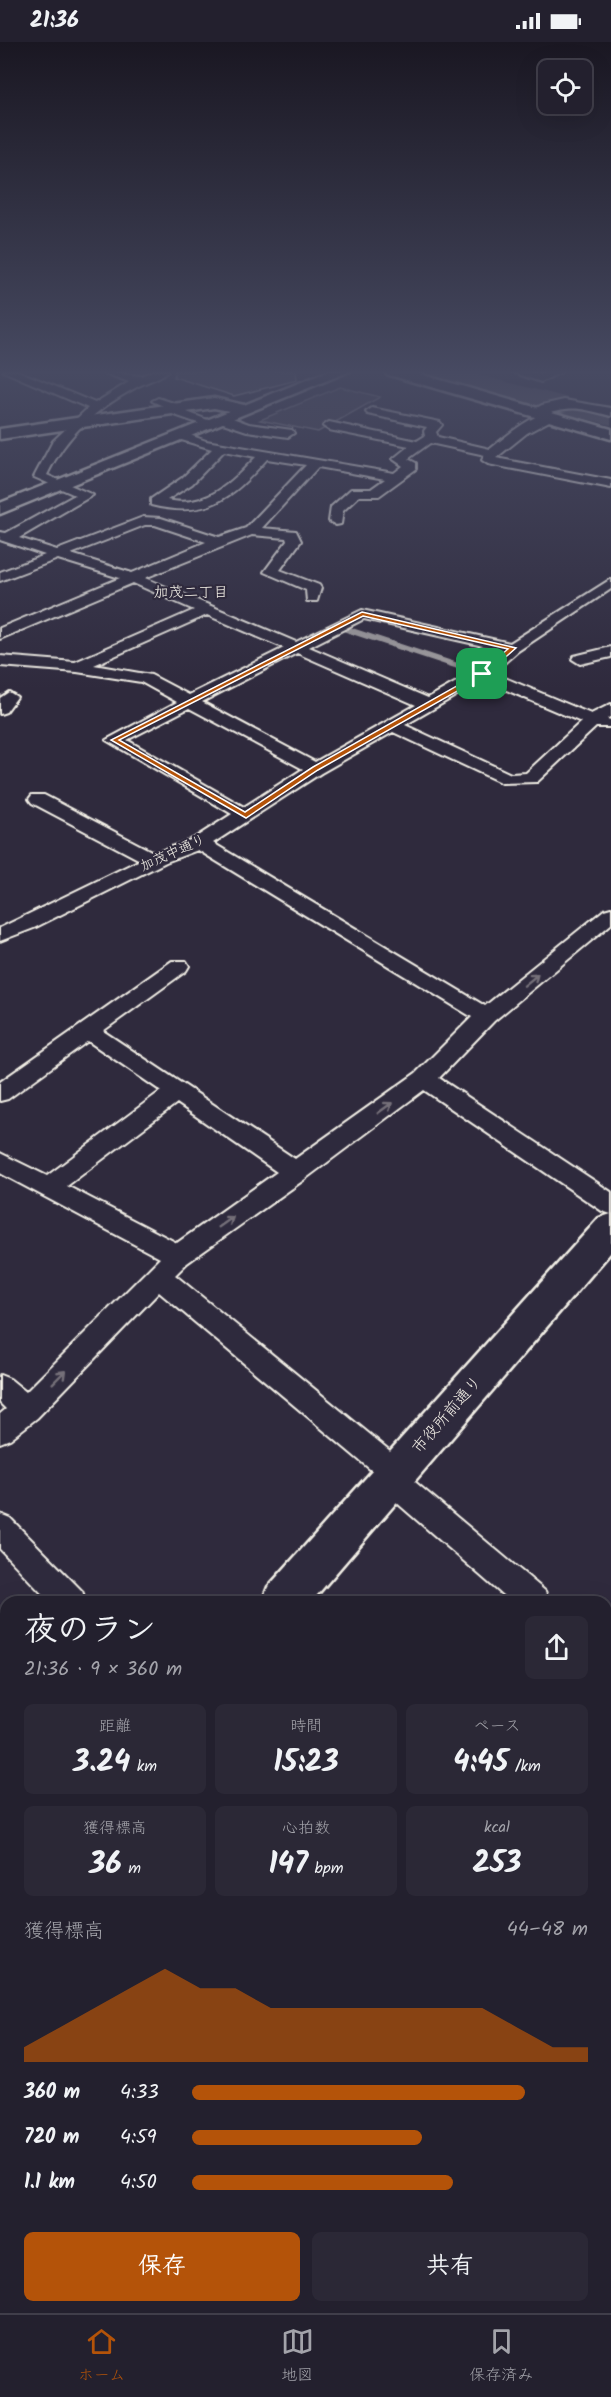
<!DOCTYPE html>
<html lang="ja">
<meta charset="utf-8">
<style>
:root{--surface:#23202e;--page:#2b2836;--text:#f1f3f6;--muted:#a3a3aa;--line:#403e4a;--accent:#b45309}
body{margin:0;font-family:Kalam,"Klee One",sans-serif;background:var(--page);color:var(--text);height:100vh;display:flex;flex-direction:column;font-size:22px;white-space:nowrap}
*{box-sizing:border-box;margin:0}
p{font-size:20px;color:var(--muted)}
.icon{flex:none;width:33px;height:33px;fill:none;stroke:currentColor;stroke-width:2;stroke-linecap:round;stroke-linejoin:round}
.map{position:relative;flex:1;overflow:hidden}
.panel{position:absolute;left:0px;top:1554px;width:612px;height:717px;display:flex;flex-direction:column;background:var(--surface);border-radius:18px 18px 0 0;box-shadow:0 6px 24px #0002,0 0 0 2px var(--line)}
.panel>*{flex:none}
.tools{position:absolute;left:538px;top:18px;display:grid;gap:12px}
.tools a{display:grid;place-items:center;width:54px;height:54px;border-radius:9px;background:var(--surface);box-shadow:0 6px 24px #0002,0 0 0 2px var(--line);font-size:30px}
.pin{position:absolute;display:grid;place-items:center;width:51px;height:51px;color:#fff;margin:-26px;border-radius:12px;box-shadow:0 3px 9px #0006}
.round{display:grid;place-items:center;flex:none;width:63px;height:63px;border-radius:9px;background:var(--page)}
.head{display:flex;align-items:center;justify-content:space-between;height:102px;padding:0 24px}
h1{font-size:33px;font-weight:800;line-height:45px}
.metrics{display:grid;grid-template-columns:repeat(3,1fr);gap:9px;height:102px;padding:6px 24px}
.metrics div{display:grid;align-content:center;border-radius:9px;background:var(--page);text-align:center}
.metrics b{font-size:30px;font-weight:800}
.metrics small{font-size:16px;font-weight:400}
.metrics p{font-size:16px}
.chart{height:168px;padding:12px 24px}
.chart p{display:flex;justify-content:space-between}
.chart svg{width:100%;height:108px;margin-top:6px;fill:var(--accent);opacity:.7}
.primary-button{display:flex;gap:12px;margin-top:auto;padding:12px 24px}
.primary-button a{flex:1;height:69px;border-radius:9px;background:var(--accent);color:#fff;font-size:24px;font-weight:800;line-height:69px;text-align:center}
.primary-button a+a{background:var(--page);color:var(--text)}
ul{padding:0 24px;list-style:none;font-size:20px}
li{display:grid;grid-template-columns:96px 72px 1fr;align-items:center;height:45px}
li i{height:15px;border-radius:8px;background:var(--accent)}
.status{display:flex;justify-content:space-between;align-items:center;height:42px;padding:0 30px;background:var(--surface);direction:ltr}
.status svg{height:16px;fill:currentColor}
.menu{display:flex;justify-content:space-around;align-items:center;height:84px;border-top:2px solid var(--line);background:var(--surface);font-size:16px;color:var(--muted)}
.menu a{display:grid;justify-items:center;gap:3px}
.menu .current{color:var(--accent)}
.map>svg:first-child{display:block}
.green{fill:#454050;stroke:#9c989c;stroke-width:1.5}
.water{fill:#6a6670;stroke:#a19ea0;stroke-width:1.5}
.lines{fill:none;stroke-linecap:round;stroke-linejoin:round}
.stream{stroke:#a19ea0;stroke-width:6}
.river{fill:#6a6670;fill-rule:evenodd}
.building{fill:#56525f;stroke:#f4f1e8;stroke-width:1.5}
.street-casing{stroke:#f4f1e8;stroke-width:4}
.secondary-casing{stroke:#f4f1e8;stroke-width:5}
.street{fill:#2f2a3d;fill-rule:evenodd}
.secondary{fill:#2f2a3d;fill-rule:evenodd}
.oneway{stroke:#747079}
.route{fill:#b45309;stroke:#fff;stroke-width:1.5;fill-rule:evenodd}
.labels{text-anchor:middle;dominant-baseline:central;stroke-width:4.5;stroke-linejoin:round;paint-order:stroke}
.far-street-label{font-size:14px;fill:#f4f1e8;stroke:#2f2a3d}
.far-neighbourhood-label{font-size:15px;fill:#f4f1e8;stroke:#2f2a3d}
.street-label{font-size:16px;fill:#f4f1e8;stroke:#2f2a3d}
</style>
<div class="status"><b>21:36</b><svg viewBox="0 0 49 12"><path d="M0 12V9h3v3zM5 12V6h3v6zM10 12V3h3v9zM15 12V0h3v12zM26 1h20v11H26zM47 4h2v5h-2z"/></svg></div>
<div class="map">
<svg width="611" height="2271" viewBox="0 0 611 2271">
<rect width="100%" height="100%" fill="#2f2a3d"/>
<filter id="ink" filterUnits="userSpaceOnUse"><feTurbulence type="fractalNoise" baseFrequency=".0167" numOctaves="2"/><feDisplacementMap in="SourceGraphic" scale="12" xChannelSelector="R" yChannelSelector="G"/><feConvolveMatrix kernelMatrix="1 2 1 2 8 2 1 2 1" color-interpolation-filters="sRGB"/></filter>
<g filter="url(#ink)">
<polygon class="green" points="340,345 380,355 318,390 260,378"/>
<path class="water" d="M450,329H455L558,359C530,365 468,343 438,335Z"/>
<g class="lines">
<polyline class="stream" points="346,587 476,630"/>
<g class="river">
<polygon points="425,329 464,329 611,367 611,383 489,353 428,334"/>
<polygon points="0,2091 6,2093 6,2191 0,2189"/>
<polygon points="31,2265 126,2265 128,2271 33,2271"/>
</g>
</g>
<polygon class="building" points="175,329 296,329 297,338 234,354 174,335"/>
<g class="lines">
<defs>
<g id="street">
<path d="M3,329H18L95,361L129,340L99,329L141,334L152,329H168C159,337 145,340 135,346C96,367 66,393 47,433L93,453L19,496L57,508L143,475L161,476L219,495L246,486L306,423L267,417C231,457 207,477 151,463V457L182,436L212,407L178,397L176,394L182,390L206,399L394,431L403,424L393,417L409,404L329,388L323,384L329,380L417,399L425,394L424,389L427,385L368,372L366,370L372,366L440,380L442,383L436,390L438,395L490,407C503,397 536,368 553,371V377L527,391L496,416L611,438V446L488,422L482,418L485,413L430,401L408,417L416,421V427L379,454H359L343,469L341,482L336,483L329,479L331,465L351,447H371L385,437L318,425L262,486L296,489L301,499L280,528L319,543L321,546L317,559H307L306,548L264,530L287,499L286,496L252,493L145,536L296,600L362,568L510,601L611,537V547L518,609L493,631L591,672L611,662V674L607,677L611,678V685H596L537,740L502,741L393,690L321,731L213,801L485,964L604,868L611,866V882L494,979L439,1036L611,1150V1172L602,1169L424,1048L305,1137L187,1221L175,1233L406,1422L410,1431L409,1435L545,1549L549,1560H511L380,1446L376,1437L377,1433L159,1250L37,1376L10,1397L0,1401V1372L6,1367L0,1361V1333L10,1337L26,1350L160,1216L0,1131V1111L47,1134L161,1049L88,999L8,1057L0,1059V1040L172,919H186L189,924L186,929L103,989L295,1117L416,1031L472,975L198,808L166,820L34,886L0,899V886L140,818L32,761L29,757L32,753H44L155,811L193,797L232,772L106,698L177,660L141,640L77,630L0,624V614L75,620L194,568L133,541L0,597V586L120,536L58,517L0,539V530L45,513L0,498V490L6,491L75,453L34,435L53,399L88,366ZM224,409L256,415C231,441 206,467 167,458L192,442ZM145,483H155L206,500L132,531L71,512ZM207,573L284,606L189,653L151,633L94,623ZM364,577L501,608L476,629L428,656L309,605ZM297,611L416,663L315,720L202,660ZM483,638L581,680L526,731L511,732L405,683ZM189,666L303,727L244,765L127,698ZM177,1061L277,1130L177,1201L67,1144Z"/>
<polygon points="509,329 527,329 540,333 548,329 563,329 541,340"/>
<polygon points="158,356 180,363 182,368 218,382 212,386 172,372 170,367 152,359"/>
<path d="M564,358L611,366V374C574,364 572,364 535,374L529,370L542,363Z"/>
<polygon points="224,373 249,382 292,388 294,391 288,395 247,389 220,380 218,377"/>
<polygon points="611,605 611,615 580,622 572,617 574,614"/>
<polygon points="9,650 17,655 6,670 0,672 0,656"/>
<polygon points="0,1472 10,1476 82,1549 86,1560 50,1560 0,1507"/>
<polygon points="606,1617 611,1619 611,1655 606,1653"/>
<polygon points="611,1781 611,1820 606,1822 606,1783"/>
</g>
<g id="secondary">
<polygon points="329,329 350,329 0,472 0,461 229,369 214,366 0,397 0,387 214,356 244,363"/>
<polygon points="384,329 409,329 611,387 611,397 386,332"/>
<polygon points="611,1172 611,1210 311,1560 262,1560 268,1545 599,1176"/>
<polygon points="0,1756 6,1759 6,1810 0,1807"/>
<polygon points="6,1856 6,1910 0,1913 0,1859"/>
<polygon points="392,2265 453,2265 455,2271 395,2271"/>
</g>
</defs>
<use href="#street" class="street-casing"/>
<use href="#secondary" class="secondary-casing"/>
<use href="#street" class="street"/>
<use href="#secondary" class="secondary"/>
</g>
<defs><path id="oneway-shaft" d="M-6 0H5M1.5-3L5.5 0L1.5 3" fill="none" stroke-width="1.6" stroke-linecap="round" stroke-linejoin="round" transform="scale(1.5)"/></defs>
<g class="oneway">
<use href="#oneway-shaft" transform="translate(531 938) rotate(-39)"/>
<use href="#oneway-shaft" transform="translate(385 1066) rotate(-36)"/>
<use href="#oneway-shaft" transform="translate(226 1180) rotate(-35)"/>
<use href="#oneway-shaft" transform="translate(59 1335) rotate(-45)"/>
</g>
</g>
<linearGradient id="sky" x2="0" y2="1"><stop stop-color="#1a1722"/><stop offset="0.51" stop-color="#474a62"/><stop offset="1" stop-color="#474a62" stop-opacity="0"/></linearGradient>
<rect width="611" height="647" fill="url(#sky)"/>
<path class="route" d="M362,570L516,606L484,634L318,728L246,776L111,698ZM363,574L508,607L480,631L313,725L245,770L119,698Z"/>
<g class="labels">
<g class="far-street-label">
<text transform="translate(173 811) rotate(-24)">加茂中通り</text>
</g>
<g class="far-neighbourhood-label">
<text x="191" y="551">加茂二丁目</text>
</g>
<g class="street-label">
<text transform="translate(447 1373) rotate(-49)">市役所前通り</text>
</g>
</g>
</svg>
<div class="tools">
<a><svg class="icon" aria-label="locate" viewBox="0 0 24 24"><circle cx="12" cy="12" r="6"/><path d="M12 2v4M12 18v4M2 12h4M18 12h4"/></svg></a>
</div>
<div class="pin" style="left:482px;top:632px;background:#1e9e55"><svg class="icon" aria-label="arrive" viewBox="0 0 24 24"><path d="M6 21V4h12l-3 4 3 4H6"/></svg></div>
<section class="panel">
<div class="head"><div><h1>夜のラン</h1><p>21:36 · 9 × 360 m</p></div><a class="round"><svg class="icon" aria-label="share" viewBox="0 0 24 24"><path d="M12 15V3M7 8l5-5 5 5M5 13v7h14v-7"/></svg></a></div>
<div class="metrics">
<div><p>距離</p><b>3.24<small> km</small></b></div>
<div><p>時間</p><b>15:23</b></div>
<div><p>ペース</p><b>4:45<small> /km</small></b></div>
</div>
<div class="metrics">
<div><p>獲得標高</p><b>36<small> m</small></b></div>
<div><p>心拍数</p><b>147<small> bpm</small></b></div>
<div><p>kcal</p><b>253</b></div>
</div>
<div class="chart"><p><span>獲得標高</span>44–48 m</p>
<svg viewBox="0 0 160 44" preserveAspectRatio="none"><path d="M0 44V38L10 30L20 22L30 14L40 6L50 14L60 14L70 22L80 22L90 22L100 22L110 22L120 22L130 22L140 30L150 38L160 38V44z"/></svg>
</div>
<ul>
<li><b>360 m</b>4:33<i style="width:84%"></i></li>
<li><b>720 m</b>4:59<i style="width:58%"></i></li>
<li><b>1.1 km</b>4:50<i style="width:66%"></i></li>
</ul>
<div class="primary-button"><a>保存</a><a>共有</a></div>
</section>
</div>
<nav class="menu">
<a class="current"><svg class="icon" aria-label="home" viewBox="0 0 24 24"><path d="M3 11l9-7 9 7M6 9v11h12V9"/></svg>ホーム</a>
<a><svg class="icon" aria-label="map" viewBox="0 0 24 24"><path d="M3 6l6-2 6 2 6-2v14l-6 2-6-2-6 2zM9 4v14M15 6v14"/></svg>地図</a>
<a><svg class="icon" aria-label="saved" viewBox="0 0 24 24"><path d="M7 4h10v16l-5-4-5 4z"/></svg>保存済み</a>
</nav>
